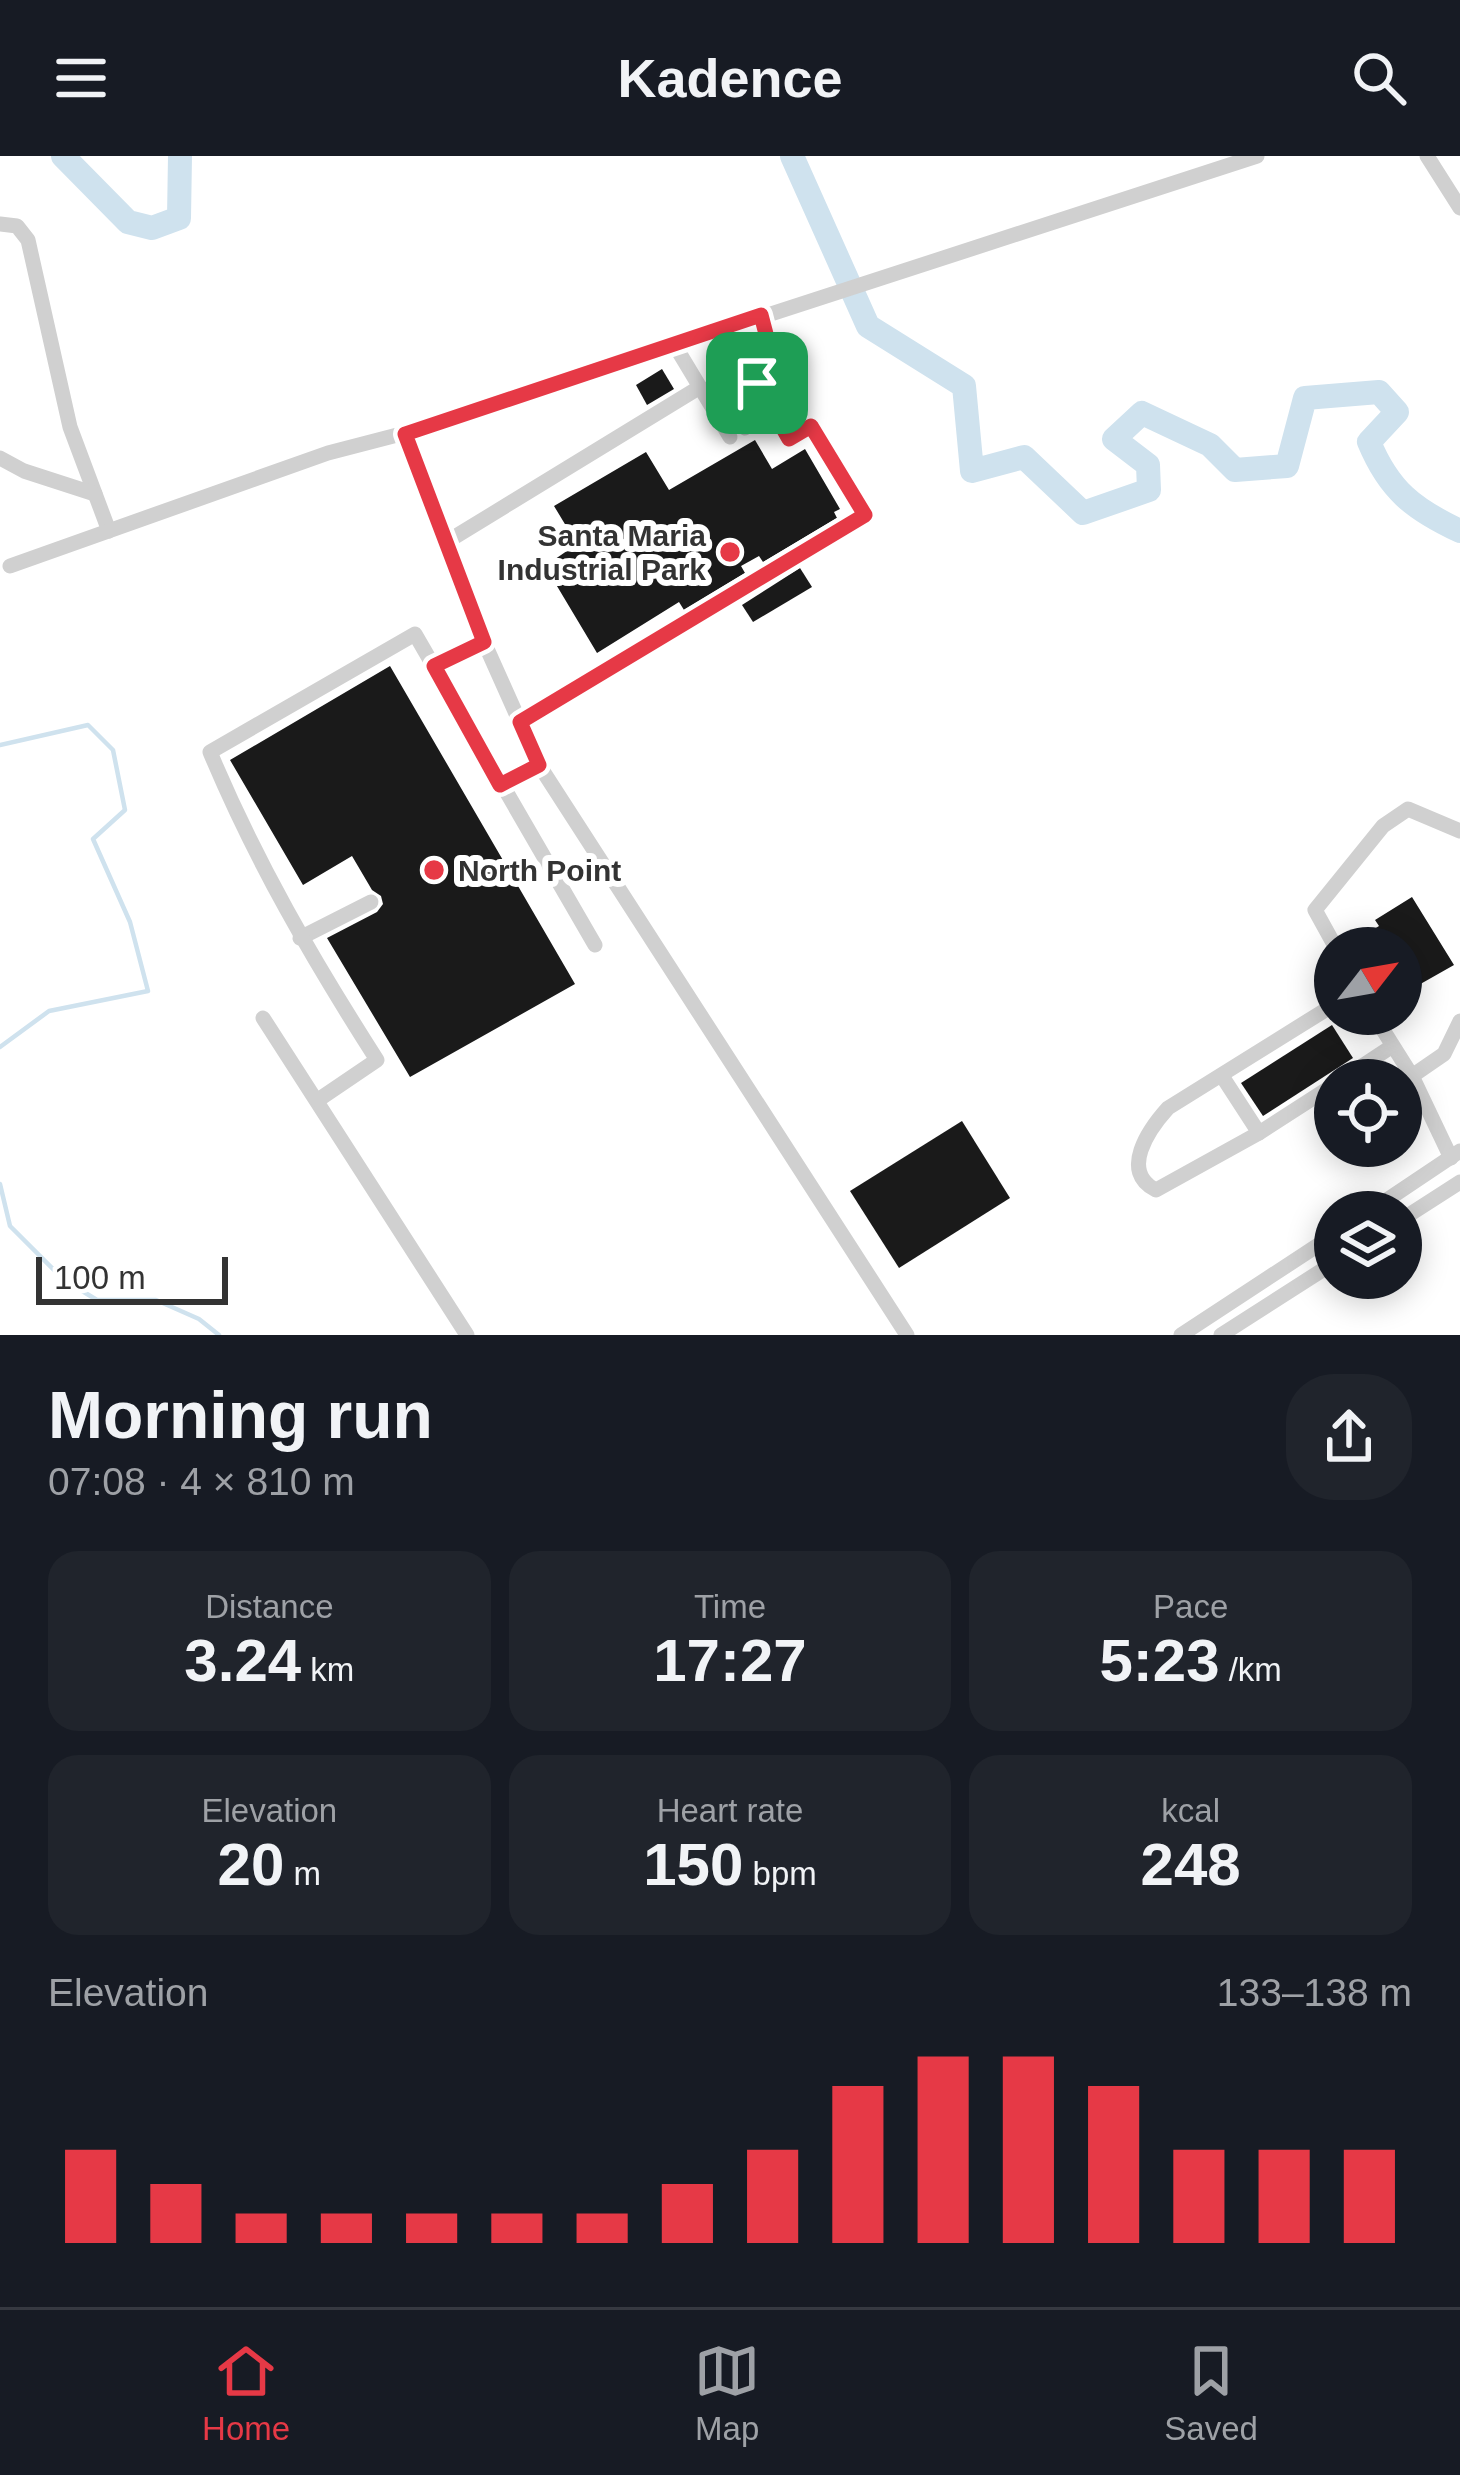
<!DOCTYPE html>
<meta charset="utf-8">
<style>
:root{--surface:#171b24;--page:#20242c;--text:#f1f3f6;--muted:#9ea1a6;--line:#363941;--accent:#e63946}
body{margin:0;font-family:Arial,sans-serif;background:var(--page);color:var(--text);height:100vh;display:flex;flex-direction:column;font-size:45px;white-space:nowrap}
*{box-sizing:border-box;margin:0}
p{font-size:39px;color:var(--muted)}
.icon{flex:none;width:66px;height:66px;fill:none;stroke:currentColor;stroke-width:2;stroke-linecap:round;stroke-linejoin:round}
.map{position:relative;height:1179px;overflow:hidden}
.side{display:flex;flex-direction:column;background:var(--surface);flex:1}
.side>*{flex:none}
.needle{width:78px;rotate:59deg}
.tools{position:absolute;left:1314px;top:771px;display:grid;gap:24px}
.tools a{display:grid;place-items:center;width:108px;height:108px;border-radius:50%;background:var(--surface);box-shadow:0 6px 30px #0003;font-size:60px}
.scale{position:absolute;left:36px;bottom:30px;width:192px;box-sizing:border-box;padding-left:12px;border:6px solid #333;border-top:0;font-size:33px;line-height:42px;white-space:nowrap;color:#333;-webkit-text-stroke:9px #fff;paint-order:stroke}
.pin{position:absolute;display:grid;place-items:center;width:102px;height:102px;color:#fff;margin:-51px;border-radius:24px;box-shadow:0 6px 18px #0006}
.round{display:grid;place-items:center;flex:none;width:126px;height:126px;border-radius:48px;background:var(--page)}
.headline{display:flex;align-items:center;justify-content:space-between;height:204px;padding:0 48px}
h1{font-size:66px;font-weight:700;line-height:90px}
.metrics{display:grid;grid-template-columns:repeat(3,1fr);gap:18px;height:204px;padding:12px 48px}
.metrics div{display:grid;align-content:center;border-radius:30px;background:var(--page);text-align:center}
.metrics b{font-size:60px;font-weight:700}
.metrics small{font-size:33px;font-weight:400}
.metrics p{font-size:33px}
.chart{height:336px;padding:24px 48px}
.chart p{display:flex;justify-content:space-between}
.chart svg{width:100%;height:216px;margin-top:12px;stroke:var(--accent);stroke-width:6}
header{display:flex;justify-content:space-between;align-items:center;height:156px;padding:0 48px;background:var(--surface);font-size:54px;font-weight:700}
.dock{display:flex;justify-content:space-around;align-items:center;height:168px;border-top:3px solid var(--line);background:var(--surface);font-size:33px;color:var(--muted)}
.dock a{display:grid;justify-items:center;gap:6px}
.dock .current{color:var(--accent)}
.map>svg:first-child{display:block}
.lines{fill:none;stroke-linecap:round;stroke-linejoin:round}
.stream{stroke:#cfe2ee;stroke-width:4.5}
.river{stroke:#cfe2ee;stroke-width:24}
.building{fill:#1a1a1a}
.minor{stroke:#d0d0d0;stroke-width:15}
.route-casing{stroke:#fff;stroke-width:24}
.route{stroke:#e63946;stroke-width:15}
.poi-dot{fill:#e63946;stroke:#fff;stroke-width:4.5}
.labels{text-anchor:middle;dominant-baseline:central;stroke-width:12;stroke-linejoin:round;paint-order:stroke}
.poi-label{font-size:30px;font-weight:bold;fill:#333;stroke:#fff;text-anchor:end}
</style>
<header><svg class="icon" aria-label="menu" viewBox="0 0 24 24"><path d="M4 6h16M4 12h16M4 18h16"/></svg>Kadence<svg class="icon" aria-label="search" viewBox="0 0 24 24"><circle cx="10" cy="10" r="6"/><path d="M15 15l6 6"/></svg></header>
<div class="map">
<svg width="1460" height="1179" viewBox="0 0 1460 1179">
<rect width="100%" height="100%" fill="#fff"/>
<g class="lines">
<g class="stream">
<polyline points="0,589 88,569 113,594 125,654 93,683 130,766 148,835 49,855 0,891"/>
<polyline points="0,1028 10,1070 64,1124 97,1144 156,1144 199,1163 219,1179"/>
</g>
<g class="river">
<polyline points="63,0 128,66 152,72 179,62 180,0"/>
<path d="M792,0L868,170L964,230L972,315L1024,301L1083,357L1149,334L1148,309L1114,283L1142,257L1210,289L1235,314L1287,310L1305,242L1379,236L1397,256L1369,286C1389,334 1413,353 1460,375"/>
</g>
</g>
<g class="building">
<polygon points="662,213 674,233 647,249 636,229"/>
<polygon points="755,284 772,313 805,293 840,353 834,356 837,362 763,406 759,400 741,410 745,417 684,454 679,446 597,497 545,410 577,388 554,350 646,296 669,334"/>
<polygon points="800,412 812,431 753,466 742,449"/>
<polygon points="390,510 575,828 410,921 327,782 377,756 383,748 381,740 372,734 352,700 303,729 230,604"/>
<polygon points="1412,741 1454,809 1401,839 1401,792 1367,792 1360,782 1379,770 1375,764"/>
<polygon points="1332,869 1353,902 1263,960 1241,927"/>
<polygon points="962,965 1010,1042 899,1112 850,1035"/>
</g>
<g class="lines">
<g class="minor">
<polyline points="1427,0 1460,52"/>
<polyline points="0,68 17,70 28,84 70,271 109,375"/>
<polyline points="674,188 730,281"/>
<polyline points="745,272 733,250 734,242 776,216 761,159"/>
<polyline points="405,277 484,486 539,609 907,1179"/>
<polyline points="0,302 24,315 95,338"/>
<polyline points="448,385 700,231"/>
<polyline points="10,410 328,297 405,277 1257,0"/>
<polyline points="434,510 484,486"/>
<polyline points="520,566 865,359 811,270 789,283 757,228"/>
<polyline points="500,630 539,609"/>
<polyline points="300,782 371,746"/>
<polyline points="1336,792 1315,754 1383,670 1408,653 1460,675"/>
<path d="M1335,848L1168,952C1149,973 1119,1016 1156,1034L1259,977L1335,928"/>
<polyline points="1373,858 1412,920 1451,1002"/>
<polyline points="263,862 467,1179"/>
<polyline points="1222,920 1259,977"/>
<polyline points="1412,920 1444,898 1460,865"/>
<polyline points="1341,924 1391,891"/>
<path d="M318,944L377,904C313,804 256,706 210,596L415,478L595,789"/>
<polyline points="1369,1056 1460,995"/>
<polyline points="1401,1064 1460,1026"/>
<polyline points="1181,1179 1335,1078"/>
<polyline points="1221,1179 1335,1106"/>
</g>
</g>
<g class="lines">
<defs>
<polygon id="route" points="761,159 776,216 757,227 789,283 811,270 865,359 520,566 539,609 500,629 434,510 484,486 405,278"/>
</defs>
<use href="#route" class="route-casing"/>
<use href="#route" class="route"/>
</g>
<g class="poi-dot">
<circle cx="730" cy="396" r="12"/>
<circle cx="434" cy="714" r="12"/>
</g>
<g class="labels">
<g class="poi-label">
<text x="706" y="379">Santa Maria<tspan x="706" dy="34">Industrial Park</tspan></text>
<text x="458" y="714" text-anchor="start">North Point</text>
</g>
</g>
</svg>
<div class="tools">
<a><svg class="needle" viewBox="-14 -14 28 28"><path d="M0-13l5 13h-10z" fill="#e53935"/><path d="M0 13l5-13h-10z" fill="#9ea1a6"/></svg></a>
<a><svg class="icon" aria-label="locate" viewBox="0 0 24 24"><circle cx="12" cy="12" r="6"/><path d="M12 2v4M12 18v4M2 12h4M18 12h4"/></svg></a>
<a><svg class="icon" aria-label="layers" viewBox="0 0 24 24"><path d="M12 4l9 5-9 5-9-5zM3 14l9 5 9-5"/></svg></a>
</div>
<div class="scale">100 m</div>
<div class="pin" style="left:757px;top:227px;background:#1e9e55"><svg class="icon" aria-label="arrive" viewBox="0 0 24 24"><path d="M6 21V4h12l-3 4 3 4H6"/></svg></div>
</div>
<section class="side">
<div class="headline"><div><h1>Morning run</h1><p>07:08 · 4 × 810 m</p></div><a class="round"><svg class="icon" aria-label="share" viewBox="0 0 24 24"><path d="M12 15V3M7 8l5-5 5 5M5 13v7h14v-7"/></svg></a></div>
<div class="metrics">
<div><p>Distance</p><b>3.24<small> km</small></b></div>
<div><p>Time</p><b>17:27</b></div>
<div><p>Pace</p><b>5:23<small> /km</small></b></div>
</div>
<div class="metrics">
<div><p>Elevation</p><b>20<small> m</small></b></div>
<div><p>Heart rate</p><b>150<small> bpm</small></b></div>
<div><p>kcal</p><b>248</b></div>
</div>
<div class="chart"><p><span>Elevation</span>133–138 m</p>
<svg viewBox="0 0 160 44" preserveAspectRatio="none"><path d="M5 44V25M15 44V32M25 44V38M35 44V38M45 44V38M55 44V38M65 44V38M75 44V32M85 44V25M95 44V12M105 44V6M115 44V6M125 44V12M135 44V25M145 44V25M155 44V25"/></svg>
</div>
</section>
<nav class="dock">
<a class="current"><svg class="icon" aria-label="home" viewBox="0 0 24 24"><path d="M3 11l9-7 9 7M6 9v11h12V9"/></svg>Home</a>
<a><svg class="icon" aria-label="map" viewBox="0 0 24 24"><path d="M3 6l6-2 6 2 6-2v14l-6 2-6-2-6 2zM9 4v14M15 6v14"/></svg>Map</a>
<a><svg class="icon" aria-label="saved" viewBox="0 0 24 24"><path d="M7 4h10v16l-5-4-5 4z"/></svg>Saved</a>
</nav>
